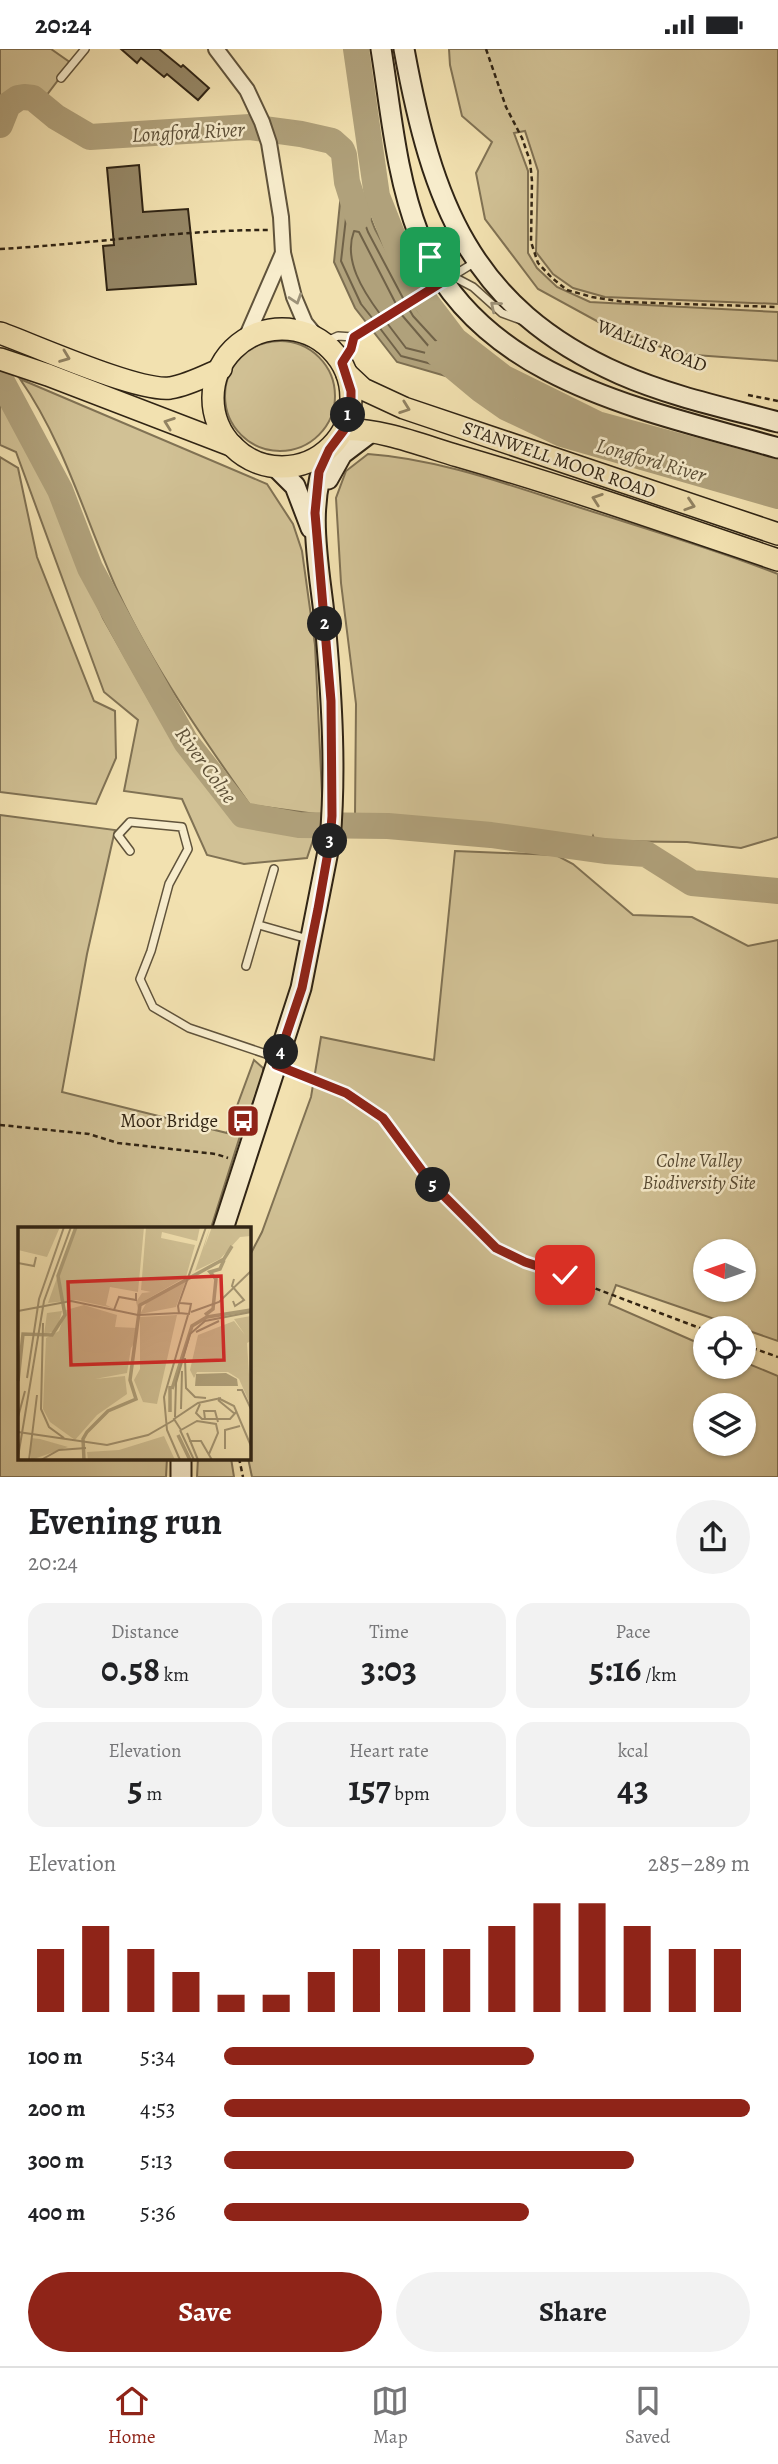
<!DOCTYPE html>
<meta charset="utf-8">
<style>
:root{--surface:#fff;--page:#f2f2f2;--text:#202124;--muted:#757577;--line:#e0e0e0;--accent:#8f2418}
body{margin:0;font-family:Alegreya,serif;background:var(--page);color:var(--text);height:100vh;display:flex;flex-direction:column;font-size:26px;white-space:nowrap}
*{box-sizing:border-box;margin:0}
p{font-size:23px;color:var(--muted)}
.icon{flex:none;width:38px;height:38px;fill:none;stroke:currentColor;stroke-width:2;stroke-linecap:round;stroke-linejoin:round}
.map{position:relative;height:1428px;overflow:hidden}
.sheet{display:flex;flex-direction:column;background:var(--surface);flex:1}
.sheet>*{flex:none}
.needle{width:46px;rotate:272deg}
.tools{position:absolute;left:693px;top:1190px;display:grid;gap:14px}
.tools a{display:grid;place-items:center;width:63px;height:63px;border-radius:50%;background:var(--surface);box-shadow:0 2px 5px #0004;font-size:35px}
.pin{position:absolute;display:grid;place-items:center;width:60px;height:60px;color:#fff;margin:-30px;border-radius:14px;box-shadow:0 4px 10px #0006}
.km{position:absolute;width:35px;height:35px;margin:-18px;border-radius:50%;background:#222;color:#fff;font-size:19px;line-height:35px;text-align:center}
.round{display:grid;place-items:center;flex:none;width:74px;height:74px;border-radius:37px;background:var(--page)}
.overview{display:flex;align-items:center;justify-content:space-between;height:119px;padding:0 28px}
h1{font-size:38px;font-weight:700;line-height:52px}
.figures{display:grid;grid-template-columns:repeat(3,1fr);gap:10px;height:119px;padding:7px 28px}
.figures div{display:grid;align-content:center;border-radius:18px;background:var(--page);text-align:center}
.figures b{font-size:35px;font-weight:700}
.figures small{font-size:19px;font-weight:400}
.figures p{font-size:19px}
.chart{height:196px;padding:14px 28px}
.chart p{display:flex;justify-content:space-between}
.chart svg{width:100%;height:126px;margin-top:7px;stroke:var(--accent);stroke-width:6}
.primary-button{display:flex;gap:14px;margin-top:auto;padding:14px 28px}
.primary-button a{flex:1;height:80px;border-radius:42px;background:var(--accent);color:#fff;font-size:28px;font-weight:700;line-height:80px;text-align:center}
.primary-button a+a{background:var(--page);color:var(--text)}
ul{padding:0 28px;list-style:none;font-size:23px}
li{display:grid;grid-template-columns:112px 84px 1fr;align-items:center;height:52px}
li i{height:18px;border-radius:9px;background:var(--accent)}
.status{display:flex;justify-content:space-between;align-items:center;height:49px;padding:0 35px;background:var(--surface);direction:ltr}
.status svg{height:19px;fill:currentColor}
.tab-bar{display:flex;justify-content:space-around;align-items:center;height:98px;border-top:2px solid var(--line);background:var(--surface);font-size:19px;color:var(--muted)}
.tab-bar a{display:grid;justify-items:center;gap:4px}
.tab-bar .current{color:var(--accent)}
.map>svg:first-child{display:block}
.green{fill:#d1c195;stroke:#807254;stroke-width:2;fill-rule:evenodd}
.water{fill:#b0a17b;stroke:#7d6f52;stroke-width:2}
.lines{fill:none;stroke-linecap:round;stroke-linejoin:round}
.shore{stroke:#706248;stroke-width:2}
.river{stroke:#b0a17b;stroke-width:26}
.building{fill:#958665;stroke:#302414;stroke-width:2}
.lane-casing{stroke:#60533b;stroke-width:10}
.street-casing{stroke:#60533b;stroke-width:18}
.secondary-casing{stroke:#302414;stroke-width:23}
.primary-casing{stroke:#302414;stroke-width:24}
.path{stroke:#302414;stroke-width:2.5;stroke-dasharray:5 3.5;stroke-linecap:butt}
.lane{stroke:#f7eccc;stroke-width:7}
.street{stroke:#f7eccc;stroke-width:14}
.secondary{stroke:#f7eccc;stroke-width:19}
.primary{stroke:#f2e1b0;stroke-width:21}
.oneway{stroke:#9d9279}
.oneway2{stroke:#918262}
.route-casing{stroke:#fff;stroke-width:14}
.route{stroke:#8f2418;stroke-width:9}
.labels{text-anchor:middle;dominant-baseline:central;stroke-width:5;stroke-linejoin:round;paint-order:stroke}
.street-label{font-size:19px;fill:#302414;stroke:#f7eccc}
.poi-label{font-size:19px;fill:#302414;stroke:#f7eccc;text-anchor:end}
.park-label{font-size:19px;font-style:italic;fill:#584b34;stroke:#f7eccc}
.water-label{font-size:21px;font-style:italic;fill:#5d5038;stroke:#f7eccc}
.inset-river{fill:none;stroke:#b0a17b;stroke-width:3.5}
.inset-road{fill:none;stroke:#a49572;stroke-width:2}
.view{fill:#d62828;fill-opacity:0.15;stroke:#d62828;stroke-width:3.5}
.inset-edge{fill:none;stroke:#302414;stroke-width:3.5}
</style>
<div class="status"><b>20:24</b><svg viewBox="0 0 49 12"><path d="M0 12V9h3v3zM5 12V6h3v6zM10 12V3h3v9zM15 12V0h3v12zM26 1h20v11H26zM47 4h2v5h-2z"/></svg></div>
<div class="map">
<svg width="778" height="1428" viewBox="0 0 778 1428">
<rect width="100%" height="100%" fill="#f2e1b0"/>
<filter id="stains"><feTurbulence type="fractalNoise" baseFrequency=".00286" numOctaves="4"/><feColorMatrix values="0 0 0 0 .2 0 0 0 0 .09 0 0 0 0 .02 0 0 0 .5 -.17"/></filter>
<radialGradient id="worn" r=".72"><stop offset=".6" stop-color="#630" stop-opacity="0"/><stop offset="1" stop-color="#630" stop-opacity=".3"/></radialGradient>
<g class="green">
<path d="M0,0H51L71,14L46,47C27,39 13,39 0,57Z"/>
<polygon points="449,0 778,0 778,255 605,248 573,239 553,225 536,203 538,122 525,82 514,84 528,122 528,204 537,219 557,238 590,253 778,263 778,312 681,305 615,282 538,240 485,170 476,124 492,93 462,67 450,16"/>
<circle cx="280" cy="347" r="55"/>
<polygon points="0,329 103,569 155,661 214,747 238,776 316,782 307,809 244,815 207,806 182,750 124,742 138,671 104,643 16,403 0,396"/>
<path d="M20,330L267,435L293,475L302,502L315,596L323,766L250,756C202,688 154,619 118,543C86,473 65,394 20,330Z"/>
<path d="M368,405C439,410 509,436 575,457C643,479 712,499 778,525V788L741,799L687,793L595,792L593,787L591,792L492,775L355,767L356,655L341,534L336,449L346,422Z"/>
<polygon points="0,408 18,419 37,508 94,652 115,662 116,709 96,755 0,743"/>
<polygon points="0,766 115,781 87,905 62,1043 227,1084 254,1011 263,1019 263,1027 240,1087 211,1179 19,1180 19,1409 167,1409 166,1428 0,1428"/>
<path d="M455,802L556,806L573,815L633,866L692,868L748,897L778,891V1292L616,1236L609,1255L705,1297V1318H744V1313L778,1327V1428H252L248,1409L249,1208L262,1183L311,1048L321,988L434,1011ZM705,1202H744V1241H705ZM705,1356H744V1395H705Z"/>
<polygon points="198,1409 231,1409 234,1428 197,1428"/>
</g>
<polygon class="water" points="356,131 375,180 418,262 472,320 463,332 397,313 355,259 334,213 342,134"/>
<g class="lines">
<g class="shore">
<path d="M380,265C363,242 343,211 354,182L359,183L396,255"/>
<polyline points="373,270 361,255 341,212 349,143 354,145 368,183 404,251"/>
<polyline points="387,274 406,299 430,305 431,300 401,265"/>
<polyline points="379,278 401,307 459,322 459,317 413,267 409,260"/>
</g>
<g class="river">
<polyline points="356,0 377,147 411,233 455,291 504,329 597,375 778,424"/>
<polyline points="0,76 8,56 18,49 24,48 33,49 56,68 90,88 250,78 301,85 332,92 342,101 344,106 347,133 358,168"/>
<polyline points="438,305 480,340 507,359 562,385 778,447"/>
<polyline points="0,329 60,441 90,519 136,604 186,693 243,766 299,776 388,777 491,786 605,802 646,805 692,834 778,842"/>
</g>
</g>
<g class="building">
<polygon points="121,0 159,0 181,18 183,16 209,39 198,51 167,25 164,28 141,9 137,14"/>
<polygon points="139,116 143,163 188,160 196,235 107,241 103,197 114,196 107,119"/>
</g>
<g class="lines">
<defs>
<g id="lane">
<polyline points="61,29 85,0"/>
<polyline points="452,227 473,238 502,264 521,271"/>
<polyline points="322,294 338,287 353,288 477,212"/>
<polyline points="342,314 351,300 353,288"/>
<polyline points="130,802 118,786 130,773 182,778 188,800 169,835 151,902 140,930 153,958 189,979 278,1009"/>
<polyline points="259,876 308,890"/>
<polyline points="246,917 274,820"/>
</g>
<g id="street">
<polyline points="216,0 247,41 262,73 269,94 281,168 283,204 294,248 305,274 319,291"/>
<polyline points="246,289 283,204"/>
</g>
<g id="secondary">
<path d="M381,0C391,62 396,127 419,186C476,331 646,361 778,399"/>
<path d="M404,0C432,152 469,258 620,325C670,347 726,359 778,373"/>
<polyline points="276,418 295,437 311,479"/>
<polyline points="328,430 342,405 371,383"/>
<path d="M223,1180L301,939L330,792C336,723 332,653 326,584C321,523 303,459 329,401"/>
<polyline points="181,1428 181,1409"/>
</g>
<g id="primary">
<circle cx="282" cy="349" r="69"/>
<path d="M0,284C36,297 138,343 170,339C188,336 205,327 221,320"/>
<polyline points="0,310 48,326 233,397"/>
<polyline points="347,325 363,340 404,359 778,485"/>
<path d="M344,381C379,379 424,397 458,407C566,438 672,475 778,511"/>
</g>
</defs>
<use href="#lane" class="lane-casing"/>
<use href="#street" class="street-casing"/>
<use href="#secondary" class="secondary-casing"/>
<use href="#primary" class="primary-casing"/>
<g class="path">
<polyline points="486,0 506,58 522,89 530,112 532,132 531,193 538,214 552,229 567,241 592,248 624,253 778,258"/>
<path d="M0,200C89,195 179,181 268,181"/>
<polyline points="748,346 778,352"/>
<polyline points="293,1022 346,1044 383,1069 431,1134 462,1167 496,1199 525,1213 705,1281"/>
<polyline points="0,1076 89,1085 118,1094 216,1105 228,1109"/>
<polyline points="744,1296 778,1308"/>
<polyline points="239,1409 243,1428"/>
</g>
<use href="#lane" class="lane"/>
<use href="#street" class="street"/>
<use href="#secondary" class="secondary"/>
<use href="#primary" class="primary"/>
</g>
<defs><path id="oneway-chevron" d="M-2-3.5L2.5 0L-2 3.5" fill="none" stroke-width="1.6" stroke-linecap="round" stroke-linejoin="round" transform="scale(1.75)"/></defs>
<g class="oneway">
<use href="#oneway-chevron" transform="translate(296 250) rotate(72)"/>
<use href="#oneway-chevron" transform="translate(495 257) rotate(-140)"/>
</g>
<g class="oneway2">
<use href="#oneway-chevron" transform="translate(65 308) rotate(21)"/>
<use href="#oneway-chevron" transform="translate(405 359) rotate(20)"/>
<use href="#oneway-chevron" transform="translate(169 374) rotate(-160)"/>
<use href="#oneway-chevron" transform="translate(597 450) rotate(-161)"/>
<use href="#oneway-chevron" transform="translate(690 456) rotate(18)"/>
</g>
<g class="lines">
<defs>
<polyline id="route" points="430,208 444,232 354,288 351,300 342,314 351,342 351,355 344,381 329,401 319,423 315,464 331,652 332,767 330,792 318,860 302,939 276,1016 346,1044 383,1069 431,1134 496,1199 525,1213 565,1226"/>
</defs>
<use href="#route" class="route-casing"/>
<use href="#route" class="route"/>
</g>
<defs>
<symbol id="bus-square" viewBox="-11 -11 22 22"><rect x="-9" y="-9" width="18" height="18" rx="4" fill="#8f2418" stroke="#f7eccc"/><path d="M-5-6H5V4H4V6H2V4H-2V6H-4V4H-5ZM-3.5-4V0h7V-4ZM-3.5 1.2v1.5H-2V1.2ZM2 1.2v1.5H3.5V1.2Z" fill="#fff"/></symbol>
</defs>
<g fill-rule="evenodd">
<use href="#bus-square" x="224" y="1053" width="38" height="38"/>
</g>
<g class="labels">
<g class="street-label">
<text transform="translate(652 297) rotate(21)">WALLIS ROAD</text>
<text transform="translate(559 411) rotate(19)">STANWELL MOOR ROAD</text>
</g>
<g class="poi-label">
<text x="218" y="1072">Moor Bridge</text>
</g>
<g class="park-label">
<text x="699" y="1112">Colne Valley<tspan x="699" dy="22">Biodiversity Site</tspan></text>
</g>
<g class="water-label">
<text transform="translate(188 83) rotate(-3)">Longford River</text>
<text transform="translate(651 411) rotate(16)">Longford River</text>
<text transform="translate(206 716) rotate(54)">River Colne</text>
</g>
</g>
<g transform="translate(18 1178)">
<rect width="233" height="233" fill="#f2e1b0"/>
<path d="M0,0H42L29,30L0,23ZM57,0H126L120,65L92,60L88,78L95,81L58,73L30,76ZM128,0H182L179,14L144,5L143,11L177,18L168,50L124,75L121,86L118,75L124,66L133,65L123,63ZM192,0L186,21L194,0H233V9L222,10L202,32L177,44ZM168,53L158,80L122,87L129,75ZM66,78L99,88L97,100L119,101V112L113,121L109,146L77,152L107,149L109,167L79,188L57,213L32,195L25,182L28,111L41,104L48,83ZM44,84L39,103L26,108L29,86ZM159,88L139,177L125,175L116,153L122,142V90ZM233,89V114L229,116L233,179L221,152L210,145H179L176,151L172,143L180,108L216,94L227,108L216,92ZM146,209L157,233H70L69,225L101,223ZM13,211L22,212L50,220L13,233Z" fill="#d1c195"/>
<path d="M208,146L219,152L220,159H177L178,147Z" fill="#b0a17b"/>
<path class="inset-river" d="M187,88L195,82L198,52L192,45L202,42L206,33M0,154L5,107L34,108L47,88L40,49L58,0M152,159V185M154,162L174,99L189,90L233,83M160,208L172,233M66,233L65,212L69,205L90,184L118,172L112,153L122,78L206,32L214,19"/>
<path class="inset-road" d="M0,36L16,39L18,30M215,74L217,79L226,73L214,59L216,52M162,76L173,77L171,87L161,86L160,79L188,0M96,83L101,70L118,73V66M0,84L53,74L120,88L161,86M173,85L201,75L233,44M25,96L23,182L31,200L46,211M178,105L201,94M167,131L168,161L177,170L188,171M9,151L21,72L46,0M219,163H224L233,182M200,171L216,179L233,219M200,173L217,187M182,177L178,186L184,192H212L219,184M163,182L164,144M0,190L7,164M157,190L158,156L172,107L187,94L233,85M187,192L186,184H197L200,195M162,203L176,233M0,205L89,218L130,208L156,193M169,206L180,233M171,214H183L194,233M207,222V203L222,199M191,227L200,206L198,197L179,194L163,203L156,192L180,176L203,171M0,230L26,74L53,0M11,233L19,168M23,233L41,223L68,221M162,233L149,203L146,170L170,88"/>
<path class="view" d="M203,49L206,133L53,138L50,55Z"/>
<rect width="233" height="233" class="inset-edge"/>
</g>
<rect width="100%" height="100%" filter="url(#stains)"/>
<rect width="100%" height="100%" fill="url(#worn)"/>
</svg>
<div class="tools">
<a><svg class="needle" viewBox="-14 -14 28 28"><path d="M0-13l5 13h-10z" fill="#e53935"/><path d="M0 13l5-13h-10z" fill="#757577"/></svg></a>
<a><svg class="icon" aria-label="locate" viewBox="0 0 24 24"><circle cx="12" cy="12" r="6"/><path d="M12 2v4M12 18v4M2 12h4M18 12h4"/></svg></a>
<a><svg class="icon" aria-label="layers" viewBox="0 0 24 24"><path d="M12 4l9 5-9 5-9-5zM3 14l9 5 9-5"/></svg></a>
</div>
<div class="pin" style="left:430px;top:208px;background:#1e9e55"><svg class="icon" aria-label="arrive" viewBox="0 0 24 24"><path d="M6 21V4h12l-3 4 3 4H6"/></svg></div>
<div class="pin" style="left:565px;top:1226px;background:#d93025"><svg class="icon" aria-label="check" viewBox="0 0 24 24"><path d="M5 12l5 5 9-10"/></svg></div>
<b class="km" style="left:348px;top:366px">1</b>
<b class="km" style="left:325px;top:575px">2</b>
<b class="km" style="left:330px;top:792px">3</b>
<b class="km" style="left:281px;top:1003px">4</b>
<b class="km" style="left:433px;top:1136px">5</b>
</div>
<section class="sheet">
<div class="overview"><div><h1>Evening run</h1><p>20:24</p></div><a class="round"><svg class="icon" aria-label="share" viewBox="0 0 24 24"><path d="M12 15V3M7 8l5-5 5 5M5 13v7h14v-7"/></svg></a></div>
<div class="figures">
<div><p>Distance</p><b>0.58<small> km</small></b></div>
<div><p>Time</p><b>3:03</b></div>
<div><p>Pace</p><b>5:16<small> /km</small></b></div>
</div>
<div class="figures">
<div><p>Elevation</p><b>5<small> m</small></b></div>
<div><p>Heart rate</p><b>157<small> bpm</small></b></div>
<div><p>kcal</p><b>43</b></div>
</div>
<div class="chart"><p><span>Elevation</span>285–289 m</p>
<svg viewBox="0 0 160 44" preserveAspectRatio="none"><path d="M5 44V22M15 44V14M25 44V22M35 44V30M45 44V38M55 44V38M65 44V30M75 44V22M85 44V22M95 44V22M105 44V14M115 44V6M125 44V6M135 44V14M145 44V22M155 44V22"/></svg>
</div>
<ul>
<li><b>100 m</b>5:34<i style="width:59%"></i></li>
<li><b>200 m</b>4:53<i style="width:100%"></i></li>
<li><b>300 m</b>5:13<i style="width:78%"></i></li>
<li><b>400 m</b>5:36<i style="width:58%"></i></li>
</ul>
<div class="primary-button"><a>Save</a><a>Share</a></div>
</section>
<nav class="tab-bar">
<a class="current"><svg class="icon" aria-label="home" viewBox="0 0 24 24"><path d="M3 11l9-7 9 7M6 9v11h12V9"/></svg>Home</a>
<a><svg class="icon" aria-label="map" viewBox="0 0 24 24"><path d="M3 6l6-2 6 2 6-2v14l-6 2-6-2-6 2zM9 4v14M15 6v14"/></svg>Map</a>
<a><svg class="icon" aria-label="saved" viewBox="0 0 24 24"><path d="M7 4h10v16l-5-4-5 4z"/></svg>Saved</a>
</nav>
